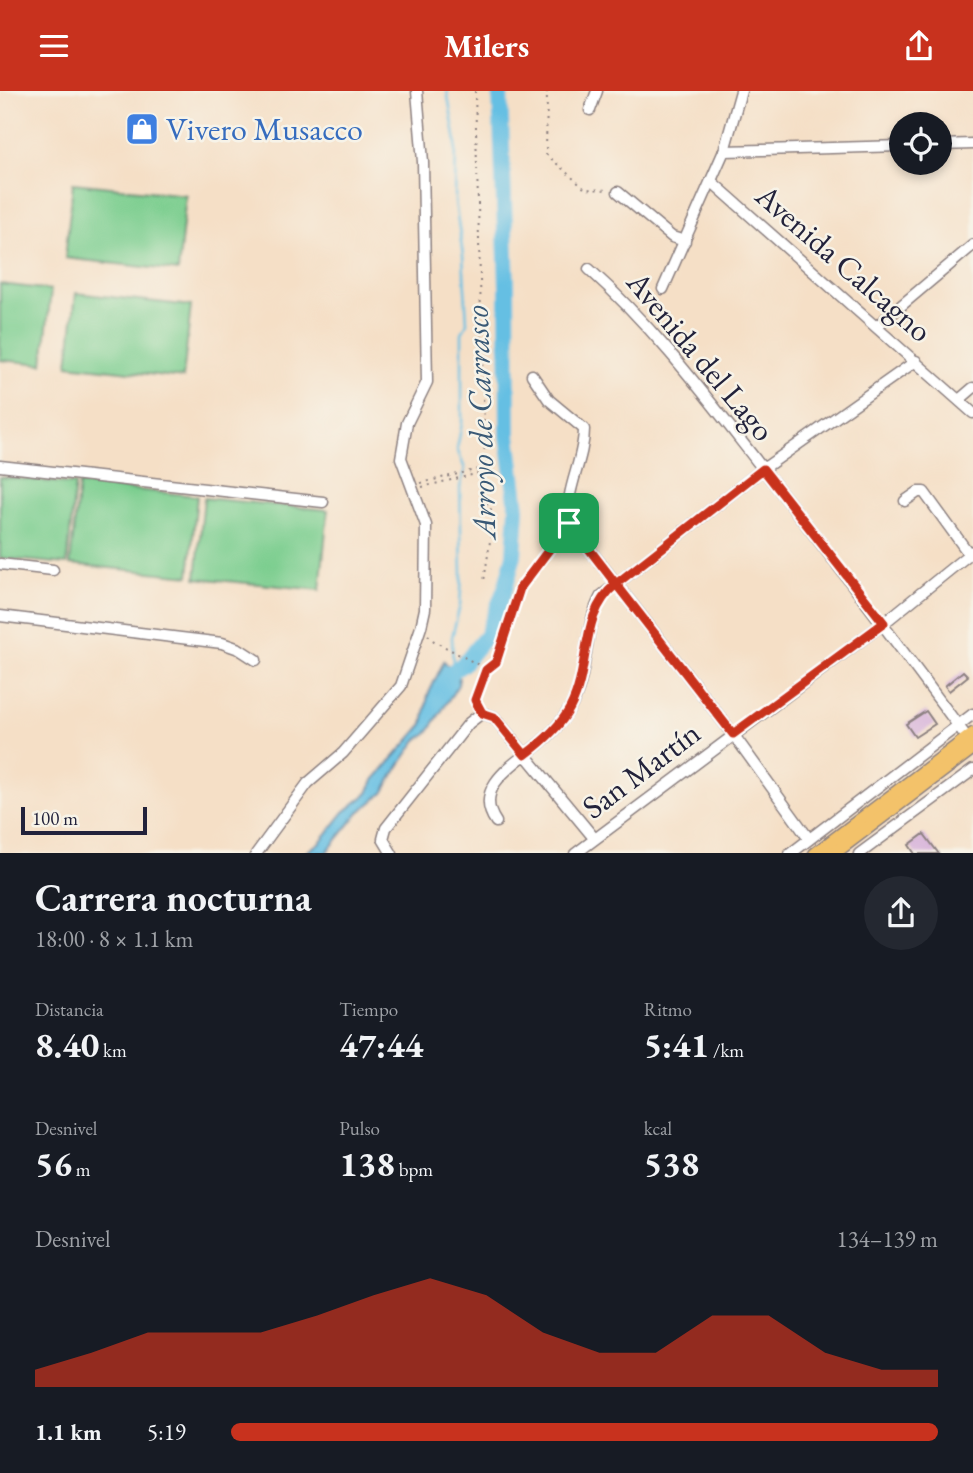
<!DOCTYPE html>
<html lang="es">
<meta charset="utf-8">
<style>
:root{--surface:#171b24;--page:#242831;--text:#f1f3f6;--muted:#9ea1a6;--accent:#c8321e}
body{margin:0;font-family:"EB Garamond",serif;background:var(--page);color:var(--text);height:100vh;display:flex;flex-direction:column;font-size:26px;white-space:nowrap}
*{box-sizing:border-box;margin:0}
p{font-size:23px;color:var(--muted)}
.icon{flex:none;width:38px;height:38px;fill:none;stroke:currentColor;stroke-width:2;stroke-linecap:round;stroke-linejoin:round}
.map{position:relative;height:762px;overflow:hidden}
.side{display:flex;flex-direction:column;background:var(--surface);flex:1}
.side>*{flex:none}
.buttons{position:absolute;left:889px;top:21px;display:grid;gap:14px}
.buttons a{display:grid;place-items:center;width:63px;height:63px;border-radius:50%;background:var(--surface);box-shadow:0 4px 10px #0003;font-size:35px}
.scale{position:absolute;left:21px;bottom:18px;width:126px;box-sizing:border-box;padding-left:7px;border:4px solid #22223b;border-top:0;font-size:19px;line-height:24px;white-space:nowrap;color:#22223b;-webkit-text-stroke:5px #f7f3e8;paint-order:stroke}
.pin{position:absolute;display:grid;place-items:center;width:60px;height:60px;color:#fff;margin:-30px;border-radius:14px;box-shadow:0 4px 10px #0006}
.round{display:grid;place-items:center;flex:none;width:74px;height:74px;border-radius:37px;background:var(--page)}
.head{display:flex;align-items:center;justify-content:space-between;height:119px;padding:0 35px}
h1{font-size:38px;font-weight:700;line-height:52px}
.figures{display:grid;grid-template-columns:repeat(3,1fr);gap:10px;height:119px;padding:7px 35px}
.figures div{display:grid;align-content:center}
.figures b{font-size:35px;font-weight:700}
.figures small{font-size:19px;font-weight:400}
.figures p{font-size:19px}
.chart{height:196px;padding:14px 35px}
.chart p{display:flex;justify-content:space-between}
.chart svg{width:100%;height:126px;margin-top:7px;fill:var(--accent);opacity:.7}
ul{padding:0 35px;list-style:none;font-size:23px}
li{display:grid;grid-template-columns:112px 84px 1fr;align-items:center;height:52px}
li i{height:18px;border-radius:9px;background:var(--accent)}
header{display:flex;justify-content:space-between;align-items:center;height:91px;padding:0 35px;background:var(--accent);color:#fff;font-size:32px;font-weight:700}
.map>svg:first-child{display:block}
.green{fill:#7cce8f;stroke:#4f7865;stroke-width:2}
.water{fill:#65bfe3;stroke:#44708f;stroke-width:2}
.lines{fill:none;stroke-linecap:round;stroke-linejoin:round}
.stream{stroke:#65bfe3;stroke-width:2.5}
.river{stroke:#65bfe3;stroke-width:16}
.building{fill:#d3aad8}
.minor-casing{stroke:#8c8080;stroke-width:13}
.major-casing{stroke:#8c8080;stroke-width:15}
.path{stroke:#8c8080;stroke-width:2;stroke-dasharray:2 5;stroke-linecap:butt}
.minor{stroke:#fff;stroke-width:10}
.major{stroke:#f3c26a;stroke-width:12}
.route-casing{stroke:#fff;stroke-width:14}
.route{stroke:#c8321e;stroke-width:9}
.labels{text-anchor:middle;dominant-baseline:central;stroke-width:5;stroke-linejoin:round;paint-order:stroke}
.shop-label{font-size:32px;fill:#366cbe;stroke:#f7f3e8;text-anchor:start}
.street-label{font-size:32px;fill:#22223b;stroke:#f7f3e8}
.water-label{font-size:33px;font-style:italic;fill:#395976;stroke:#f7f3e8}
</style>
<header><svg class="icon" aria-label="menu" viewBox="0 0 24 24"><path d="M4 6h16M4 12h16M4 18h16"/></svg>Milers<svg class="icon" aria-label="share" viewBox="0 0 24 24"><path d="M12 15V3M7 8l5-5 5 5M5 13v7h14v-7"/></svg></header>
<div class="map">
<svg width="973" height="763" viewBox="0 0 973 763">
<rect width="100%" height="100%" fill="#f7f3e8"/>
<filter id="ink" filterUnits="userSpaceOnUse"><feTurbulence type="fractalNoise" baseFrequency=".0143" numOctaves="2"/><feDisplacementMap in="SourceGraphic" scale="14" xChannelSelector="R" yChannelSelector="G"/><feConvolveMatrix kernelMatrix="1 2 1 2 8 2 1 2 1" color-interpolation-filters="sRGB"/></filter>
<filter id="wash" filterUnits="userSpaceOnUse"><feTurbulence type="fractalNoise" baseFrequency=".00686" numOctaves="4" result="noise"/><feDisplacementMap in="SourceGraphic" scale="28" xChannelSelector="R" yChannelSelector="G"/><feGaussianBlur stdDeviation="1.57" result="paint"/><feColorMatrix in="noise" values="0 0 0 0 0 0 0 0 0 0 0 0 0 0 0 0 0 1.4 0 .05"/><feComposite in="paint" operator="in"/></filter>
<g filter="url(#wash)">
<rect width="100%" height="100%" fill="#f5dfc6"/>
<g class="green">
<polygon points="73,92 186,104 178,180 65,167"/>
<polygon points="0,193 51,199 43,273 0,269"/>
<polygon points="76,202 191,215 183,287 68,274"/>
<polygon points="0,386 75,393 67,473 0,467"/>
<polygon points="79,393 197,405 189,485 70,473"/>
<polygon points="204,407 328,419 320,499 196,487"/>
</g>
<polygon class="water" points="444,570 459,587 458,594 427,643 417,649 399,675 383,702 359,721 326,762 305,762 320,751 344,721 368,702 374,689 423,633 428,604"/>
<g class="lines">
<polyline class="stream" points="447,0 456,51 455,110 463,165 467,232 462,242 462,332 457,358 465,378 460,396 462,483 460,514 452,546 453,579"/>
<polyline class="river" points="441,597 449,583 463,573 487,544 506,495 514,464 517,418 508,344 507,195 500,0"/>
</g>
<g id="blocks">
<g class="building">
<polygon points="963,580 968,585 949,600 945,595"/>
<polygon points="926,620 935,633 915,646 906,633"/>
<polygon points="924,743 939,763 915,763 909,754"/>
</g>
</g>
</g>
<g filter="url(#ink)">
<use href="#blocks" fill-opacity="0" stroke="#8c8080" stroke-width="2"/>
<g class="lines">
<defs>
<g id="minor">
<polyline points="590,19 597,0"/>
<polyline points="940,54 973,53"/>
<polyline points="724,60 901,55"/>
<polyline points="711,90 973,322"/>
<polyline points="618,101 672,146 685,150"/>
<path d="M589,178C656,238 708,308 763,378C834,468 903,560 971,652"/>
<polyline points="663,198 724,60 741,0"/>
<polyline points="877,235 973,154"/>
<path d="M532,284L549,309L584,338C584,371 564,399 569,432L733,643L809,748"/>
<polyline points="959,309 973,297"/>
<polyline points="0,375 323,411"/>
<polyline points="905,410 918,401 924,401 969,463"/>
<polyline points="0,473 53,479"/>
<polyline points="0,525 222,552 239,558 256,569"/>
<path d="M496,731C471,695 518,671 540,652C550,644 562,630 569,619C590,585 582,540 601,505L763,378L916,270"/>
<polyline points="256,763 308,692 343,662 401,595 421,536 425,518 426,434 401,367 407,332 427,291 423,71 417,0"/>
<polyline points="392,763 383,748 386,737 469,632 482,622 494,626 594,747"/>
<polyline points="575,763 884,532 973,460"/>
<polyline points="790,763 973,623"/>
<polyline points="859,763 973,679"/>
</g>
<g id="major">
<polyline points="815,763 973,643"/>
<polyline points="833,763 973,657"/>
</g>
</defs>
<use href="#minor" class="minor-casing"/>
<use href="#major" class="major-casing"/>
<g class="path">
<polyline points="475,0 485,374 482,403 494,424 484,490"/>
<polyline points="547,0 546,63 585,98 609,99"/>
<polyline points="421,392 483,377"/>
<polyline points="422,396 484,381"/>
<polyline points="428,544 434,550 486,578"/>
<polyline points="478,614 476,609 486,579 496,571 520,497 562,441"/>
</g>
<use href="#minor" class="minor"/>
<use href="#major" class="major"/>
</g>
</g>
<g class="lines" filter="url(#ink)">
<defs>
<path id="route" d="M569,432L520,497L496,571L486,579L475,609L482,622L494,626L525,664C541,652 560,636 570,617C592,575 578,525 616,493L733,643L884,532L763,378L616,493L569,432"/>
</defs>
<use href="#route" class="route-casing"/>
<use href="#route" class="route"/>
</g>
<defs>
<symbol id="shop-square" viewBox="-11 -11 22 22"><rect x="-9" y="-9" width="18" height="18" rx="4" fill="#3f7fe0" stroke="#f7f3e8"/><path d="M-5-2.5h2.3a2.7 3.5 0 0 1 5.4 0H5L5.5 6h-11ZM-1.5-2.5h3a1.5 2.3 0 0 0-3 0Z" fill="#fff"/></symbol>
</defs>
<g fill-rule="evenodd">
<use href="#shop-square" x="123" y="19" width="38" height="38"/>
</g>
<g class="labels">
<g class="shop-label">
<text x="166" y="38">Vivero Musacco</text>
</g>
<g class="street-label">
<text transform="translate(844 172) rotate(41)">Avenida Calcagno</text>
<text transform="translate(701 265) rotate(50)">Avenida del Lago</text>
<text transform="translate(641 679) rotate(-37)">San Martín</text>
</g>
<g class="water-label">
<text transform="translate(480 331) rotate(-92)">Arroyo de Carrasco</text>
</g>
</g>
</svg>
<div class="buttons">
<a><svg class="icon" aria-label="locate" viewBox="0 0 24 24"><circle cx="12" cy="12" r="6"/><path d="M12 2v4M12 18v4M2 12h4M18 12h4"/></svg></a>
</div>
<div class="scale">100 m</div>
<div class="pin" style="left:569px;top:432px;background:#1e9e55"><svg class="icon" aria-label="arrive" viewBox="0 0 24 24"><path d="M6 21V4h12l-3 4 3 4H6"/></svg></div>
</div>
<section class="side">
<div class="head"><div><h1>Carrera nocturna</h1><p>18:00 · 8 × 1.1 km</p></div><a class="round"><svg class="icon" aria-label="share" viewBox="0 0 24 24"><path d="M12 15V3M7 8l5-5 5 5M5 13v7h14v-7"/></svg></a></div>
<div class="figures">
<div><p>Distancia</p><b>8.40<small> km</small></b></div>
<div><p>Tiempo</p><b>47:44</b></div>
<div><p>Ritmo</p><b>5:41<small> /km</small></b></div>
</div>
<div class="figures">
<div><p>Desnivel</p><b>56<small> m</small></b></div>
<div><p>Pulso</p><b>138<small> bpm</small></b></div>
<div><p>kcal</p><b>538</b></div>
</div>
<div class="chart"><p><span>Desnivel</span>134–139 m</p>
<svg viewBox="0 0 160 44" preserveAspectRatio="none"><path d="M0 44V38L10 32L20 25L30 25L40 25L50 19L60 12L70 6L80 12L90 25L100 32L110 32L120 19L130 19L140 32L150 38L160 38V44z"/></svg>
</div>
<ul>
<li><b>1.1 km</b>5:19<i style="width:100%"></i></li>
</ul>
</section>
